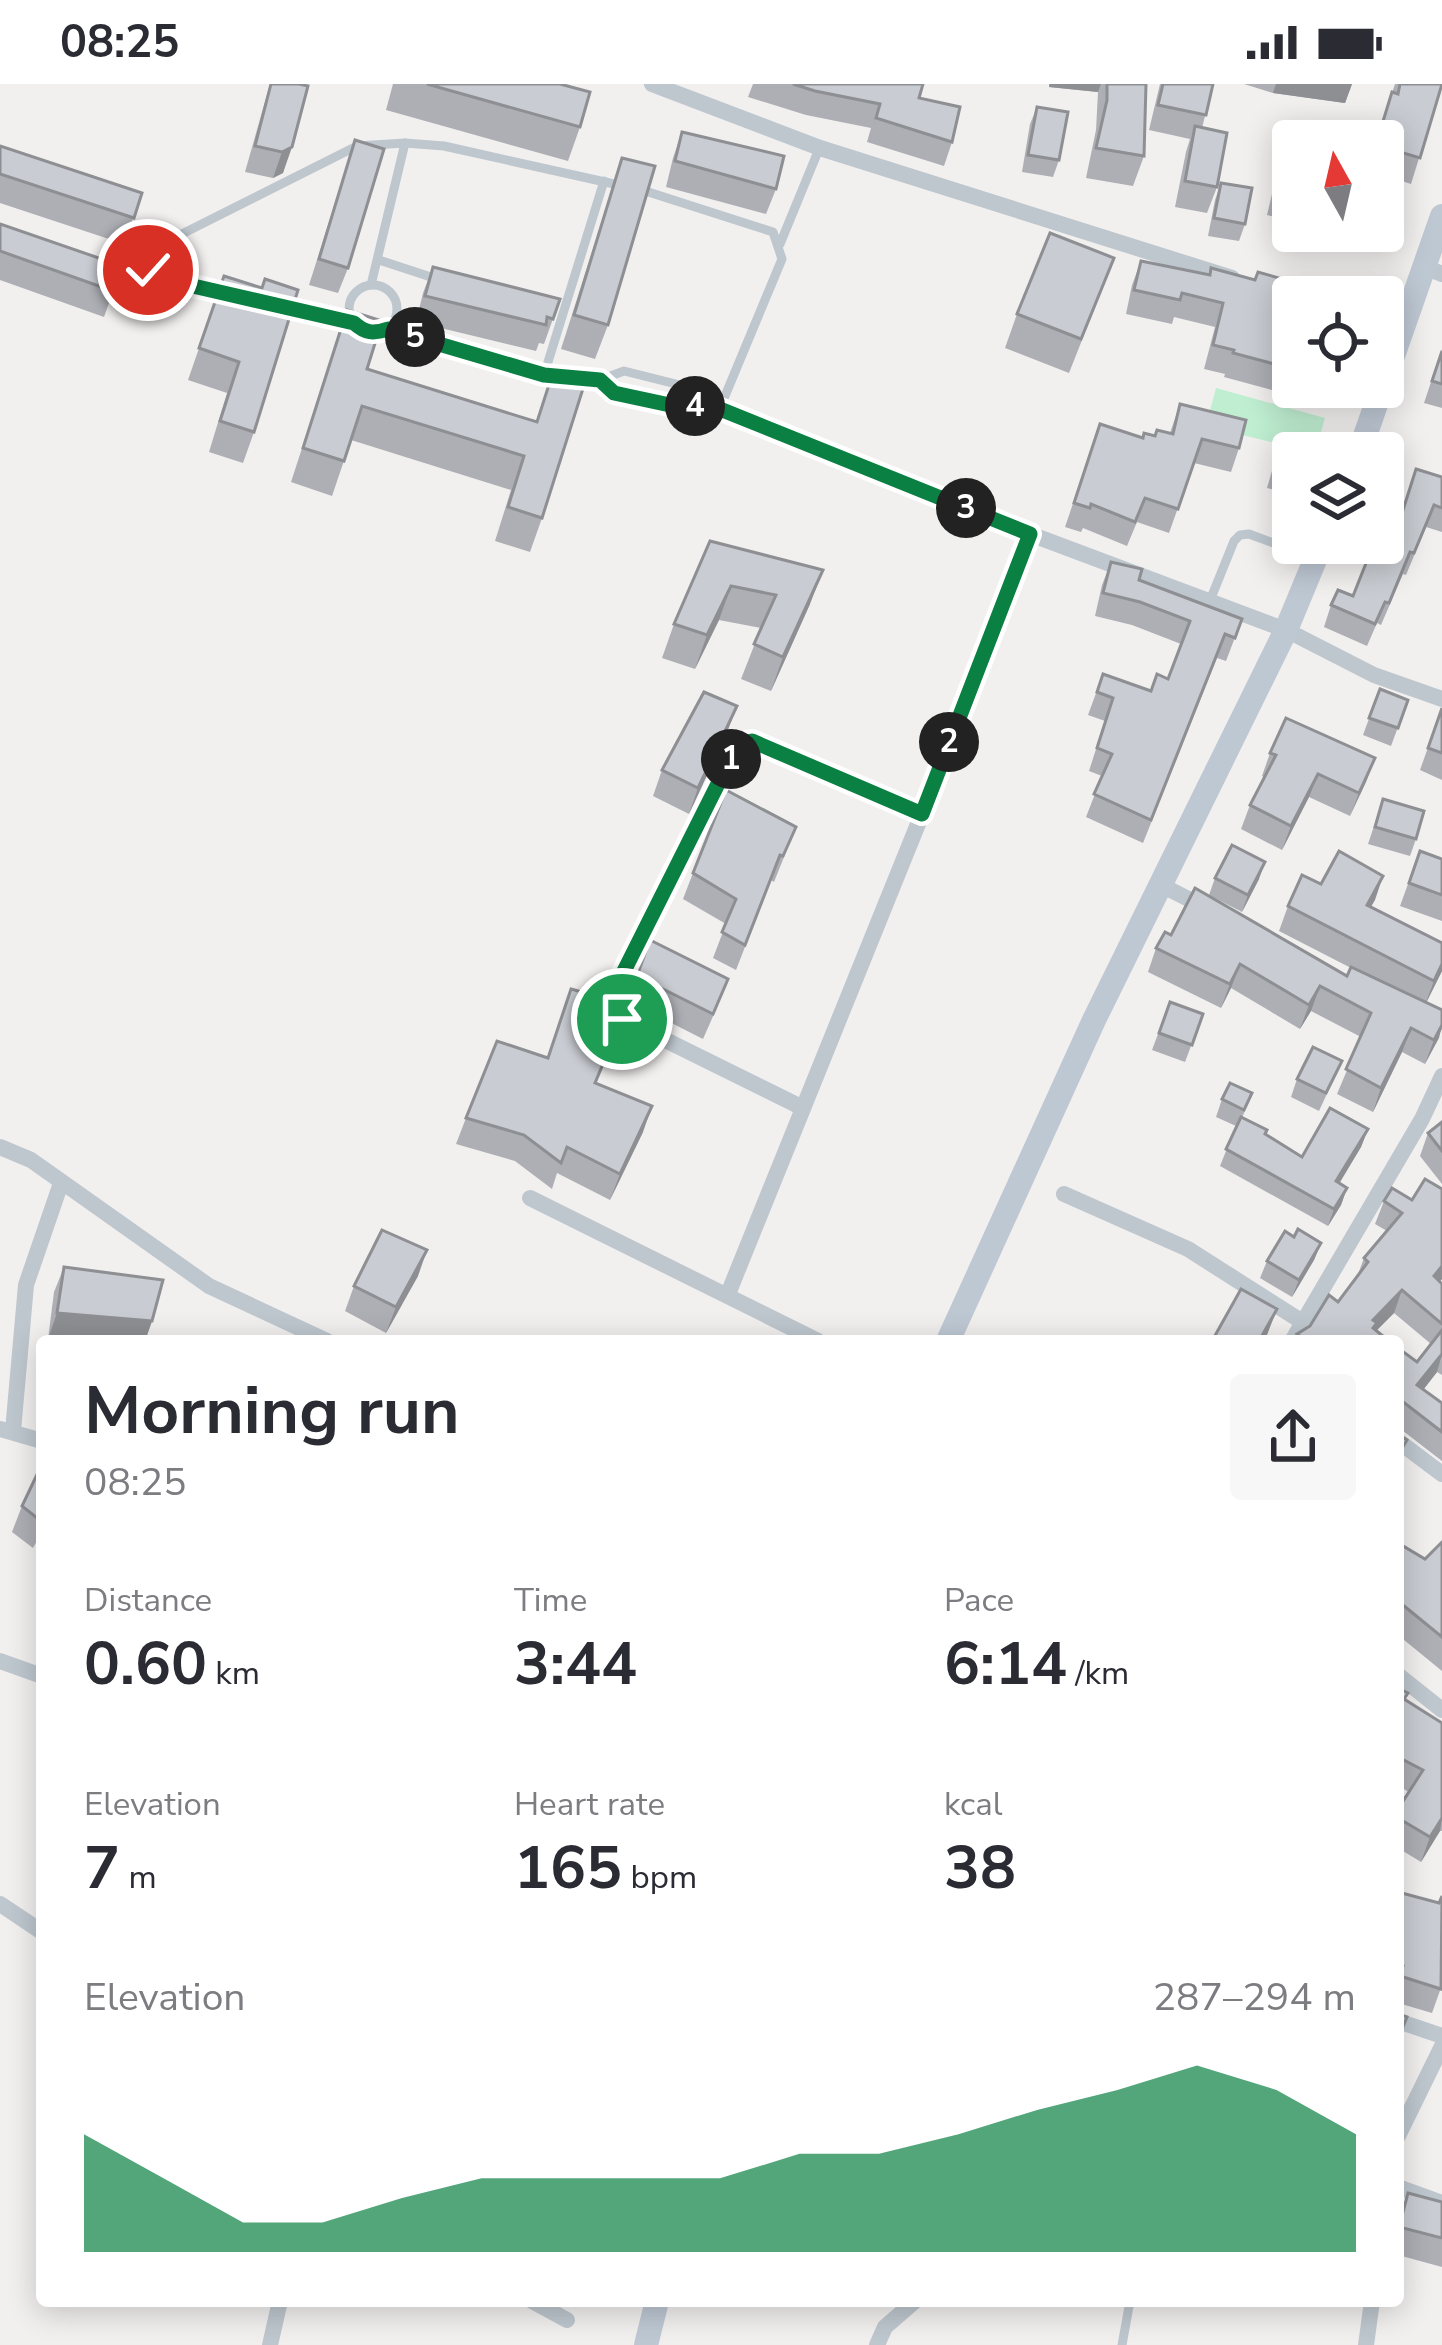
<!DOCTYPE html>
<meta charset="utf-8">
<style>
:root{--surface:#fff;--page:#f7f7f7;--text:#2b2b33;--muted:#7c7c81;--accent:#0b8043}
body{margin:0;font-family:"Nunito Sans",sans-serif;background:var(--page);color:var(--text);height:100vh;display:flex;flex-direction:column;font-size:45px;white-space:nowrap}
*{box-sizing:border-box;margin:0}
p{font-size:39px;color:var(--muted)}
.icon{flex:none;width:66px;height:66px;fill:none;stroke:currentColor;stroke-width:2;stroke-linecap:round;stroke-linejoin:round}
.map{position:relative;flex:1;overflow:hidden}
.panel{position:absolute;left:36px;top:1251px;width:1368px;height:972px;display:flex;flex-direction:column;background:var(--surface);border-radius:12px;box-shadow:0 6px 30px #0003}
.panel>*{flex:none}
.needle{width:78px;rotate:352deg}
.tools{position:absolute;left:1272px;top:36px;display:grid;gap:24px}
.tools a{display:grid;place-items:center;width:132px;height:132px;border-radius:12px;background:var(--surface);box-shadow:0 6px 30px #0003;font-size:60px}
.pin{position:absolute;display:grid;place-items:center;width:102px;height:102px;color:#fff;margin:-51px;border:6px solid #fff;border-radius:50%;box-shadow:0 3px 12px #0007}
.km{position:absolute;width:60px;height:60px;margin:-30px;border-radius:50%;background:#222;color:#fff;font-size:33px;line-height:60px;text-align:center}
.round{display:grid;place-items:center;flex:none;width:126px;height:126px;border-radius:12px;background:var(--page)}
.head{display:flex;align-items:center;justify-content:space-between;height:204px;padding:0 48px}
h1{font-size:66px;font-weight:700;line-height:90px}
.metrics{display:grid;grid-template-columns:repeat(3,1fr);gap:18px;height:204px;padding:12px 48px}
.metrics div{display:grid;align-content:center}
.metrics b{font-size:60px;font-weight:700}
.metrics small{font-size:33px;font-weight:400}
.metrics p{font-size:33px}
.chart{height:336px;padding:24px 48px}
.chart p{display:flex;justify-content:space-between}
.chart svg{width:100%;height:216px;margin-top:12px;fill:var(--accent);opacity:.7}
.status{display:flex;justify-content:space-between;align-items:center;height:84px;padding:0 60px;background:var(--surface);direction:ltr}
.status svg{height:33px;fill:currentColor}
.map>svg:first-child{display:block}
.green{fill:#bfeed1}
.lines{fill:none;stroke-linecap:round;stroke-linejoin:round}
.service{stroke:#bec7ce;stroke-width:9}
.minor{stroke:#bec7ce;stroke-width:16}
.secondary{stroke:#bec8d3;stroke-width:24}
.wall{fill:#adafb5}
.shaded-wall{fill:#8d8f93}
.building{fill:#c9ccd2;stroke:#8d8f93;stroke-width:3}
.route-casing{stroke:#fff;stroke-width:24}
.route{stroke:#0b8043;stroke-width:15}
</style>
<div class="status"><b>08:25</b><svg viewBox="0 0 49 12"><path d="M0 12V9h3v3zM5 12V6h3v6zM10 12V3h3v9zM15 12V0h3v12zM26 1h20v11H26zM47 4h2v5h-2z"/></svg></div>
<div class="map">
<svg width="1442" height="2261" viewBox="0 0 1442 2261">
<rect width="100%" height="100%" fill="#f2efef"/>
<polygon class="green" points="1216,304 1325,334 1315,369 1206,342"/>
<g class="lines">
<g class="service">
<polyline points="639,105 773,148 782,175 720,324"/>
<polyline points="780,160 819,65"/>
<polyline points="379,176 437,195"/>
<polyline points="371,201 405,59"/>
<circle cx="373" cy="225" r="24"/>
<polyline points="229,210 154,192 147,176 154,164 357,62 405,59 444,62 623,102"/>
<polyline points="281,222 352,239"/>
<polyline points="388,245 544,291 561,293"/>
<polyline points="544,291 604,97"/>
<polyline points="578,294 600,296 624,287 692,304 705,319 1029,449"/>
<path d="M600,296C620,319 677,328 705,319"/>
<polyline points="1209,519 1234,457 1240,451 1249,450 1311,473"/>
<polyline points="1122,2261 1130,2217"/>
</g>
<g class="minor">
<polyline points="652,0 820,64 1232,194"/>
<polyline points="1425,183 1442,190"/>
<polyline points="1161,801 1208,825"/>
<polyline points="803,1024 623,935 613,925 612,911 738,660 752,657 922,730"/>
<polyline points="0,1063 31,1076 209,1202 327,1257"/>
<polyline points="1064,1110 1188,1165 1301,1237"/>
<polyline points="530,1114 818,1257"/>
<polyline points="728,1210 994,552 1030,450 1286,546 1374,591 1442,615"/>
<polyline points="1292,1257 1422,1035 1442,992"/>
<polyline points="0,1345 42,1357"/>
<polyline points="13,1347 26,1201 61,1099"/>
<polyline points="1398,1357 1442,1390"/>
<polyline points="0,1577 42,1592"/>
<polyline points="1398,1591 1442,1626"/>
<polyline points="0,1820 42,1848"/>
<polyline points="1398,1937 1442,1952"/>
<polyline points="1398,2052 1442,1962"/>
<polyline points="1398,2103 1442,2119"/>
<polyline points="532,2217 567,2236"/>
<polyline points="270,2261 280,2217"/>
<polyline points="877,2261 885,2243 915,2217"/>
<polyline points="1366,2261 1372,2217"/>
</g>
<g class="secondary">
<polyline points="1359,369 1442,132"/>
<polyline points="948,1257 1094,936 1286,546 1322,459"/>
<polyline points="646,2261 657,2217"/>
</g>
</g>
<g class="wall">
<polygon points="270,0 299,0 283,89 273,94 245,88"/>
<polygon points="393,0 560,0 580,43 568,77 386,26"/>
<polygon points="753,0 923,0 919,14 952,58 944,82 867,58 871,44 806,31 748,13"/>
<polygon points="1049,0 1146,0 1144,72 1133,102 1086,94 1096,46 1098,8 1049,3"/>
<polygon points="1160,0 1213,0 1202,44 1217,103 1207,129 1175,123 1186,68 1190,55 1149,46"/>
<polygon points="1244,0 1352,0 1345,19 1273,9"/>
<polygon points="1395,0 1442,0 1411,100 1383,91 1383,57 1376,57"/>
<polygon points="1037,23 1059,76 1053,93 1022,88 1030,40"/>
<polygon points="682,48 776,105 766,130 666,103 673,74"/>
<polygon points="355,56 348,184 338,209 309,201"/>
<polygon points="0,62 142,109 124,160 0,119"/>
<polygon points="1284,68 1293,69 1293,137 1267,131 1278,85"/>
<polygon points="622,74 608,241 595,275 561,265"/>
<polygon points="1221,99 1245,140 1239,157 1208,152 1215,116"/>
<polygon points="0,140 122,182 104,233 0,196"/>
<polygon points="1141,177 1293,213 1293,303 1342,303 1335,323 1224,293 1225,290 1204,285 1215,243 1174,233 1172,240 1126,230 1132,201"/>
<polygon points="433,183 560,215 544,260 539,259 536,267 416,238 423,209"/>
<polygon points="224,192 254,348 243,379 209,368 227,309 188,296"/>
<polygon points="1101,208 1069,289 1005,264 1017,230"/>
<polygon points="347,226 367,285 536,337 555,282 542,434 530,468 495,457 511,406 351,356 332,412 291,398"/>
<polygon points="1442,265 1442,324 1424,319"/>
<polygon points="1180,320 1239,364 1231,388 1194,379 1169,449 1137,438 1127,462 1083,444 1081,448 1065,443 1100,340 1143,354 1170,349"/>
<polygon points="1282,353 1293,369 1293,410 1267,404"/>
<polygon points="1416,385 1442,393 1442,448 1426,443 1406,491 1403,490 1381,541 1377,539 1367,562 1324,543 1331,521 1353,512 1402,426"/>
<polygon points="710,457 810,520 771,607 741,595 761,544 719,536 695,585 662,574 674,540"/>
<polygon points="1111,478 1139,496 1242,535 1226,577 1217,574 1143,759 1086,733 1102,692 1089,687 1105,637 1088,631 1103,590 1151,607 1168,595 1181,560 1132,541 1095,532 1102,501"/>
<polygon points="1380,605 1408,616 1391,662 1363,651"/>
<polygon points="737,622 727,648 689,730 653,712 662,686"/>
<polygon points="1442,624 1442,696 1420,686"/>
<polygon points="1270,669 1375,674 1350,732 1309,713 1282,766 1241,745 1250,721 1264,693 1262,692"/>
<polygon points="1383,715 1416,755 1410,772 1368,760"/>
<polygon points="796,743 774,798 771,796 736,886 713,874 726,840 683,815 693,789"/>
<polygon points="1420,767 1442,775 1442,837 1400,822"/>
<polygon points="1383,792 1371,823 1442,859 1442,887 1426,919 1442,926 1442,945 1425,980 1402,968 1373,1028 1337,1010 1361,953 1311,927 1300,945 1231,904 1221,924 1148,888 1156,864 1171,851 1347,892 1351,884 1279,847 1288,822 1321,800"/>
<polygon points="1215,794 1259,795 1242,828 1209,811"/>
<polygon points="650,856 718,921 703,955 628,917"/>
<polygon points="1170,918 1203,930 1185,978 1152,966"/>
<polygon points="618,947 596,999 643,1048 610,1116 557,1089 552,1105 515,1077 456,1060 466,1034 547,974"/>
<polygon points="1342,977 1319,1027 1291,1013 1297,995"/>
<polygon points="1252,1009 1242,1034 1265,1051 1302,1073 1368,1045 1361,1063 1339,1099 1347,1104 1341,1121 1328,1142 1220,1082 1236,1042 1216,1033 1222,1015"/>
<polygon points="1442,1038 1442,1100 1420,1072 1428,1049"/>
<polygon points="1442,1105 1442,1195 1440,1197 1442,1200 1442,1291 1437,1288 1423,1306 1442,1319 1442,1377 1398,1343 1398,1264 1417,1278 1431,1260 1394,1229 1376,1247 1389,1257 1294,1257 1297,1250 1310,1242 1338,1218 1357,1193 1364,1174 1387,1147 1375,1140 1384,1117 1412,1116"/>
<polygon points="1294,1153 1321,1159 1314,1176 1292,1213 1260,1194 1267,1177"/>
<polygon points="64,1183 152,1237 145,1257 48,1255 54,1208"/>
<polygon points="418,1192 386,1249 345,1227 354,1202"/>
<polygon points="42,1380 42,1456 38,1455 33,1464 12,1448 22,1422"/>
<polygon points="1442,1458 1442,1587 1398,1551 1398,1459 1425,1475"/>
<polygon points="1398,1604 1408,1609 1405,1616 1442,1639 1442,1747 1440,1747 1421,1778 1398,1764 1398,1725 1409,1708 1398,1702"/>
<polygon points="1398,1808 1442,1901 1432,1929 1398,1919"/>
<polygon points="1408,2109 1442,2118 1442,2183 1398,2171 1398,2138"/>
</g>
<g class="shaded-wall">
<polygon points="1050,0 1101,0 1098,8 1049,3"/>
<polygon points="1276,0 1352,0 1345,19 1273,9"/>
<polygon points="292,63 283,89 273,94 282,68"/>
<polygon points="823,486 810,520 771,607 783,573"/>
<polygon points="731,502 719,536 695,585 707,551"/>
<polygon points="737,622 727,648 689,730 698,704"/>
<polygon points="1375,674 1366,698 1350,732 1359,709"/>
<polygon points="1318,690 1309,713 1282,766 1291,742"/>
<polygon points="1265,778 1259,795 1242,828 1248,811"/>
<polygon points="1383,792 1375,816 1358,845 1367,821"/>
<polygon points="1240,880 1231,904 1221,924 1230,900"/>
<polygon points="1442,880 1442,887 1425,921 1434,897"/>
<polygon points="1320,902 1311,927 1300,945 1309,921"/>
<polygon points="1442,941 1439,954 1425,980 1434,956"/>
<polygon points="1411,944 1402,968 1373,1028 1381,1004"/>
<polygon points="652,1022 643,1048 610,1116 620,1090"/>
<polygon points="1368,1045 1361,1063 1330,1115 1336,1097"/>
<polygon points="1347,1104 1341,1121 1328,1142 1334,1125"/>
<polygon points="1321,1159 1314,1176 1292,1213 1299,1196"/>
<polygon points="427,1166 418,1192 386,1249 396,1223"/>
<polygon points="1442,1182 1442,1195 1426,1214 1434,1192"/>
<polygon points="1402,1206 1394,1229 1373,1250 1373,1236"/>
<polygon points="1277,1225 1267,1251 1264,1257 1259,1257"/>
<polygon points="57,1229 152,1237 145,1257 48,1255"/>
<polygon points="1442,1270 1437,1288 1409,1324 1417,1301"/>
<polygon points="1442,1734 1440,1747 1421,1778 1430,1753"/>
</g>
<g class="building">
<polygon points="271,0 299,0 308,2 292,63 282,68 255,62"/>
<polygon points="427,0 560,0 590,8 580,43"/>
<polygon points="793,0 923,0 919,14 960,23 952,58 876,34 880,20 815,7"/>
<polygon points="1107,0 1146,0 1144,72 1096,64 1107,16"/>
<polygon points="1163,0 1213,0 1206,31 1158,21"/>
<polygon points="1400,0 1442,0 1420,74 1383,63 1383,57 1377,57 1392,8 1398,10"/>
<polygon points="1037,23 1068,28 1059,76 1028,71"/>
<polygon points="1195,42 1227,49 1217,103 1185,97"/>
<polygon points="682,48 784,72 776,105 675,77"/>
<polygon points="355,56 384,65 348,184 319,175"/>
<polygon points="0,62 142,109 134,134 0,90"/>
<polygon points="1284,68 1293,69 1293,118 1274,114"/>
<polygon points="622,74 655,82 608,241 574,231"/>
<polygon points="1221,99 1252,104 1245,140 1214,134"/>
<polygon points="0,140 122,182 113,207 0,167"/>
<polygon points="1050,149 1114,174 1081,255 1017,230"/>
<polygon points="1141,177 1210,191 1211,184 1255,196 1258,188 1345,213 1293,213 1293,285 1233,269 1234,266 1213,261 1223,219 1182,209 1180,216 1134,206"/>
<polygon points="433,183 560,215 553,235 547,233 546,241 425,212"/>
<polygon points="224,192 262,204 265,195 298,206 254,348 220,337 239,278 199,264"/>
<polygon points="347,226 382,237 367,285 537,338 555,282 587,292 542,434 508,423 524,372 362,322 344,377 303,364"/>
<polygon points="1442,267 1442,300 1432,297"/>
<polygon points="1180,320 1246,336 1239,364 1202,355 1178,425 1145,414 1135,438 1091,420 1090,424 1074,419 1100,340 1143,354 1144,349 1155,352 1157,346 1173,350"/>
<polygon points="1282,353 1323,363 1322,369 1293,369 1293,391 1274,386"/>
<polygon points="1416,385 1442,393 1442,424 1434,421 1414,469 1410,468 1389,519 1385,518 1375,540 1331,521 1338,506 1353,512 1374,459 1383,459 1383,437 1390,421 1403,426"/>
<polygon points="710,457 823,486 783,573 754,560 776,511 731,502 707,551 674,540"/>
<polygon points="1111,478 1142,485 1139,496 1242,535 1235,554 1225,550 1151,736 1094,710 1112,670 1097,664 1113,614 1097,608 1103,590 1151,607 1157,590 1168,595 1190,537 1140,518 1103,509"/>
<polygon points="1380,605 1408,616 1398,644 1369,634"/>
<polygon points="704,608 737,622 698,704 662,686"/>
<polygon points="1442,624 1442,669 1428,664"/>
<polygon points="1286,634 1375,674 1359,709 1318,690 1291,742 1250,721 1276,671 1270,669"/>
<polygon points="726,706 796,743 783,772 780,771 745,861 722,848 736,815 693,789"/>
<polygon points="1383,715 1424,727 1416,755 1375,743"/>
<polygon points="1232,761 1265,778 1248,811 1215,794"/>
<polygon points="1339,767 1383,792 1367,821 1442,859 1442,880 1434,897 1288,822 1302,791 1321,800"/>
<polygon points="1420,767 1442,775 1442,811 1409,799"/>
<polygon points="1195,804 1347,892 1351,883 1442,926 1442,941 1434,956 1411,944 1381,1004 1346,985 1371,929 1320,902 1309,921 1240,880 1230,900 1156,864 1165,848 1171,851"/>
<polygon points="650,856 728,895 713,930 637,892"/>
<polygon points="571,905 628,921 595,999 652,1022 620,1090 567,1063 561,1079 524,1051 466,1034 497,957 548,974"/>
<polygon points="1170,918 1203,930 1192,961 1159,949"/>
<polygon points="1313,963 1342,977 1326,1009 1297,995"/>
<polygon points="1230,999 1252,1009 1244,1026 1222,1015"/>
<polygon points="1330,1024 1368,1045 1336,1097 1347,1104 1334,1125 1226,1065 1241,1033 1267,1046 1265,1050 1302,1073"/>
<polygon points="1442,1038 1442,1067 1428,1049"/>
<polygon points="1425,1095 1442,1105 1442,1182 1434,1192 1442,1200 1442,1240 1402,1206 1373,1236 1377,1239 1373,1244 1389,1257 1306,1257 1297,1250 1310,1242 1329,1211 1338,1218 1368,1178 1364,1174 1402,1129 1384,1117 1392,1104 1412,1116"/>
<polygon points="1298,1145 1321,1159 1299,1196 1267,1177 1285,1147 1294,1153"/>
<polygon points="382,1146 427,1166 396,1223 354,1202"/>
<polygon points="64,1183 163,1196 152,1237 57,1229"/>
<polygon points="1241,1205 1277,1225 1259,1257 1212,1257"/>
<polygon points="1442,1246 1442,1270 1417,1301 1442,1319 1442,1348 1398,1314 1398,1264 1417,1278"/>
<polygon points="1398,1350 1407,1356 1398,1371"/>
<polygon points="42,1380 42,1438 22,1422"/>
<polygon points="1442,1458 1442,1553 1398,1517 1398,1459 1425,1475"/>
<polygon points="1398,1604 1408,1609 1404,1615 1442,1639 1442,1734 1430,1753 1398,1734 1398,1725 1423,1686 1398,1673"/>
<polygon points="1398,1808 1439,1819 1442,1812 1441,1905 1400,1892 1403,1882 1398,1881"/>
<polygon points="1398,1930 1407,1933 1398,1955"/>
<polygon points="1408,2109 1442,2118 1442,2154 1399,2143"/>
</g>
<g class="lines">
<defs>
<path id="route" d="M148,186L154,193L354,239C365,249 373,250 388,245L544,291L600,296L614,309L684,324L705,319L1030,450L922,730L752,657L738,660L612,911L613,925L622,935"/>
</defs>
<use href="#route" class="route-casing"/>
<use href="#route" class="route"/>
</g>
</svg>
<div class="tools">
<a><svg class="needle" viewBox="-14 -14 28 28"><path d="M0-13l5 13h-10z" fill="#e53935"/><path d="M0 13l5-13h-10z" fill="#7c7c81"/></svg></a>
<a><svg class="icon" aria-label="locate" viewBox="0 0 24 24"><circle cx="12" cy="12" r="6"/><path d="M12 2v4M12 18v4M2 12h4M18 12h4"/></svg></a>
<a><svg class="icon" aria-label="layers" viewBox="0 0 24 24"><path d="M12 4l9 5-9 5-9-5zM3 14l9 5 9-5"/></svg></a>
</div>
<div class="pin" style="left:622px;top:935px;background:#1e9e55"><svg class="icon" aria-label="arrive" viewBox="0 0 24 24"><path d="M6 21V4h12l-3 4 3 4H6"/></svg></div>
<div class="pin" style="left:148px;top:186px;background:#d93025"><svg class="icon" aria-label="check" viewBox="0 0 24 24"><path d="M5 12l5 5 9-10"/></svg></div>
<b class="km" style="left:731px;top:675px">1</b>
<b class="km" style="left:949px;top:658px">2</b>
<b class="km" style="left:966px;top:424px">3</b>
<b class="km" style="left:695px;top:322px">4</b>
<b class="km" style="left:415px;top:253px">5</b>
<section class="panel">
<div class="head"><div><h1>Morning run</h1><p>08:25</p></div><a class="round"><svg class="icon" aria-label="share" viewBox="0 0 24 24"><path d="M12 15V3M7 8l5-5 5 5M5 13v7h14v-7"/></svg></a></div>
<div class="metrics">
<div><p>Distance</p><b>0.60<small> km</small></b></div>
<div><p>Time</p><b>3:44</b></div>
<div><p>Pace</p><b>6:14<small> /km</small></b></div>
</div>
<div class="metrics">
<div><p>Elevation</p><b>7<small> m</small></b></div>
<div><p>Heart rate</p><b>165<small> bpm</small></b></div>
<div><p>kcal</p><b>38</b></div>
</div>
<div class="chart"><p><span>Elevation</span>287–294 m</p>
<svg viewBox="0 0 160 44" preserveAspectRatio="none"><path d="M0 44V20L10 29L20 38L30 38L40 33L50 29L60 29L70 29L80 29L90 24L100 24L110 20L120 15L130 11L140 6L150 11L160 20V44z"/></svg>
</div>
</section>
</div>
